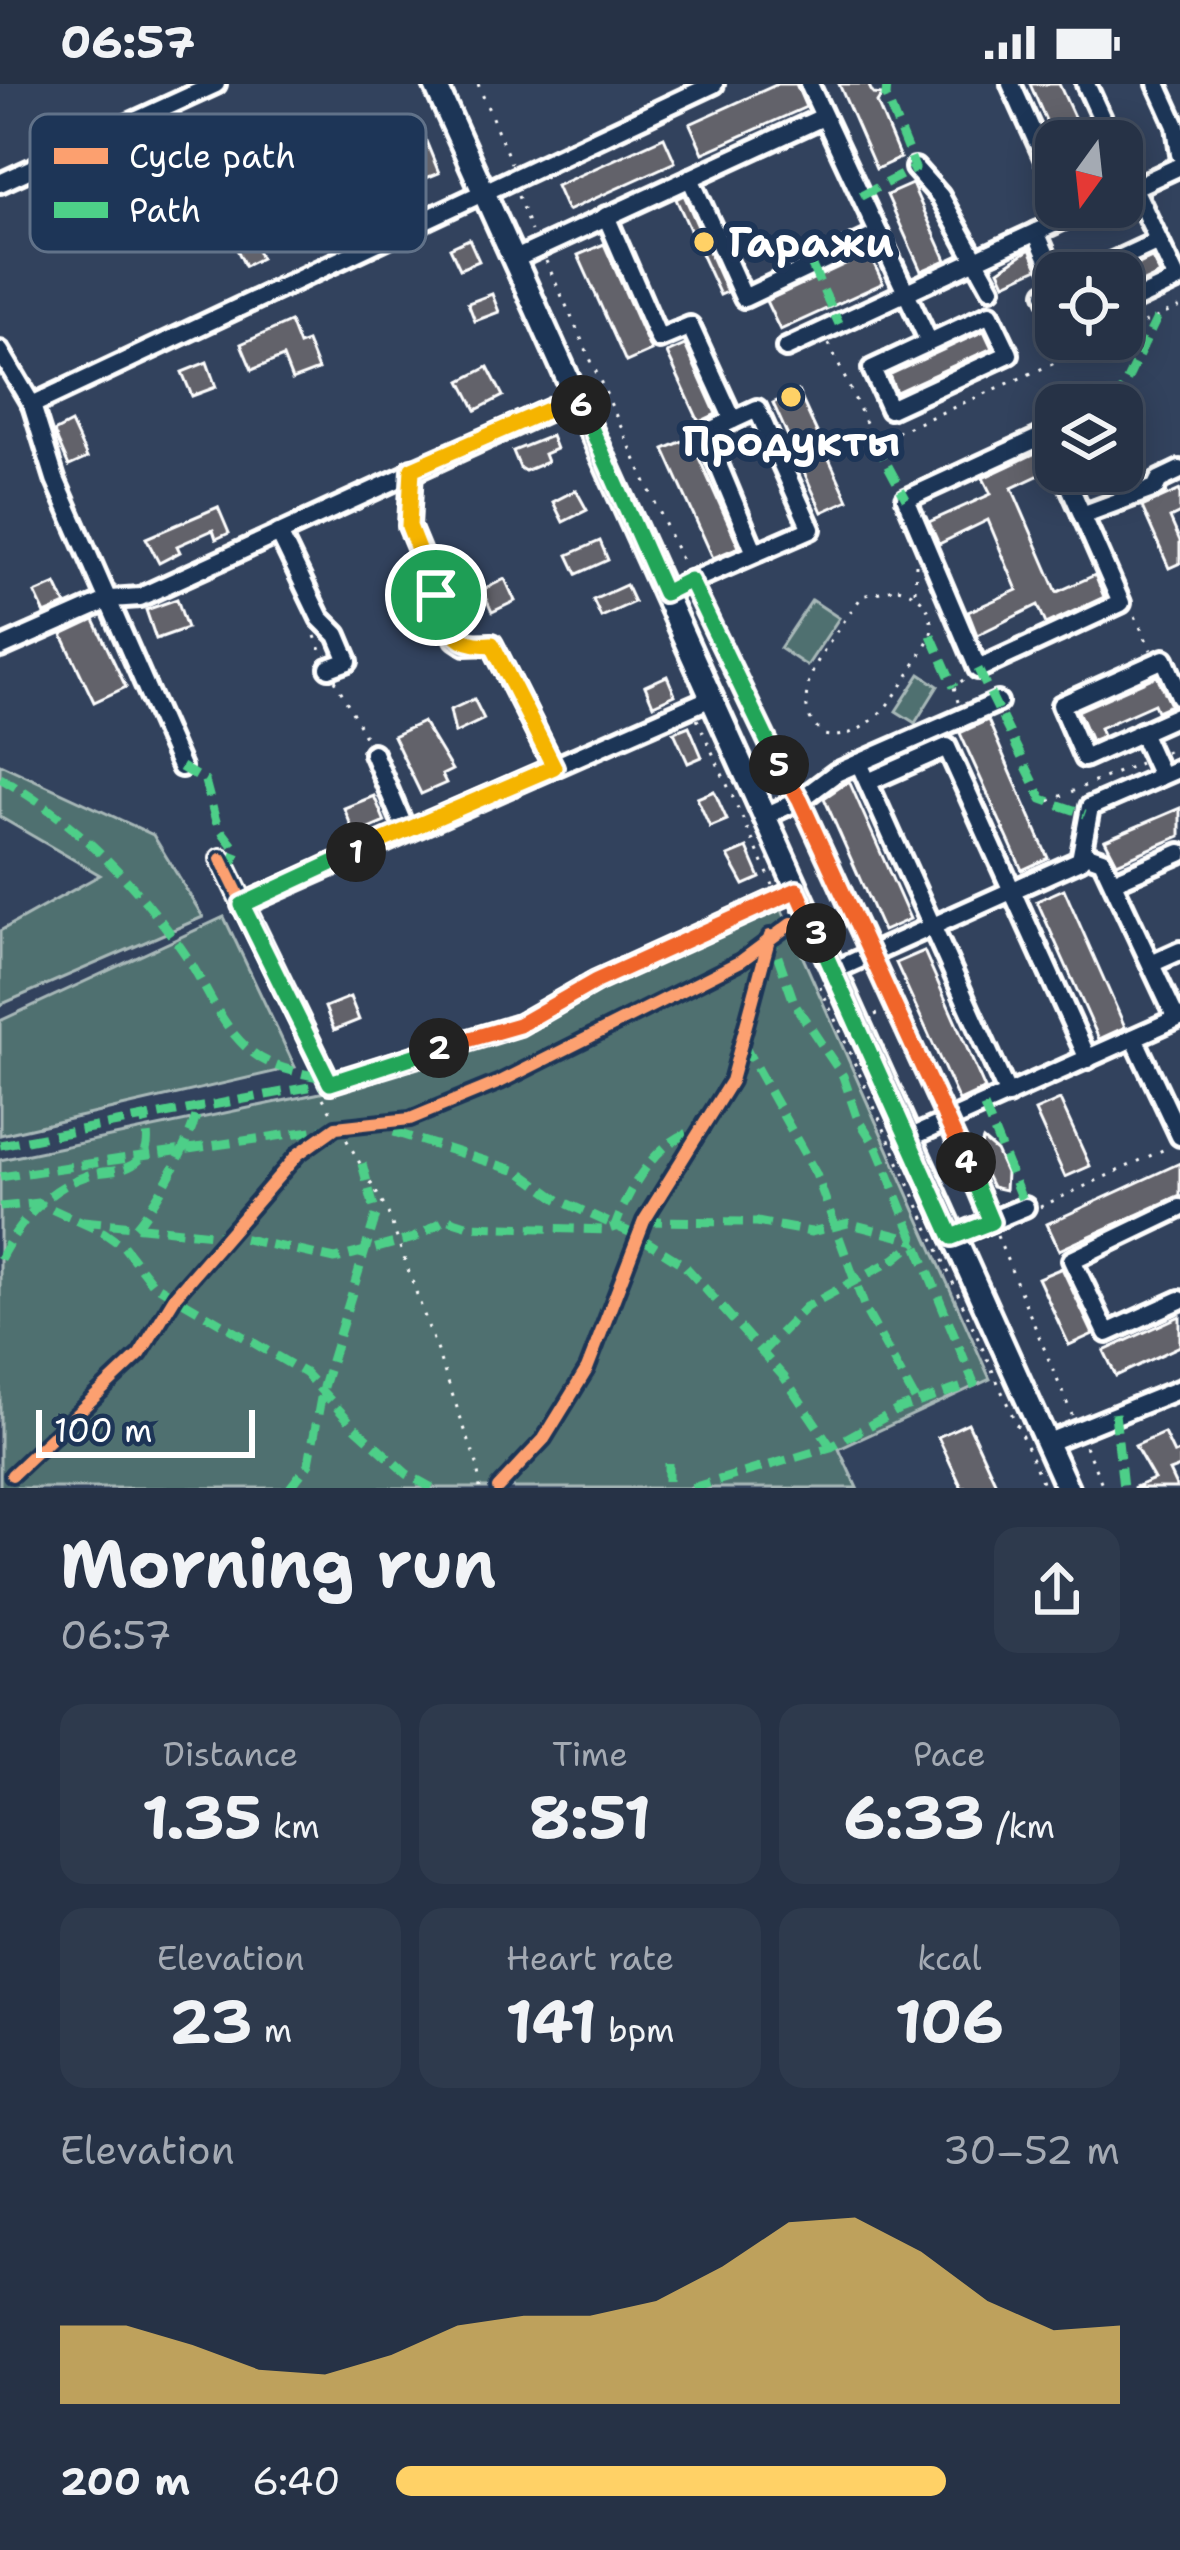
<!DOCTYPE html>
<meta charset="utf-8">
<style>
:root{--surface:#263246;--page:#2e3a4d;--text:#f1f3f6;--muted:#a4aab3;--line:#424d5f;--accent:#ffd166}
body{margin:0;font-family:"Shantell Sans",sans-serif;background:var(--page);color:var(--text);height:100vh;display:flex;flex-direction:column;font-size:45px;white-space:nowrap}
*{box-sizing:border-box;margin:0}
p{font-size:39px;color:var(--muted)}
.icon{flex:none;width:66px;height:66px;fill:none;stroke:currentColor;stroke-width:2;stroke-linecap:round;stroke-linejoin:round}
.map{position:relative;height:1404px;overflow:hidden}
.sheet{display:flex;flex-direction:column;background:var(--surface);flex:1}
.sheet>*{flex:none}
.needle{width:78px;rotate:195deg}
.fabs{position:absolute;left:1035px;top:36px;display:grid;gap:24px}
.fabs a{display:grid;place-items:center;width:108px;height:108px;border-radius:24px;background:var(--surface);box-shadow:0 6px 30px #0003,0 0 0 3px var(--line);font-size:60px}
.scale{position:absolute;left:36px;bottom:30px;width:219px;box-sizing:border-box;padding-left:12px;border:6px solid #fff;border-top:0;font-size:33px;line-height:42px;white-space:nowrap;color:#fff;-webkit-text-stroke:9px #1d3557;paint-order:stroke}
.pin{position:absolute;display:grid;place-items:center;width:102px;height:102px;color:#fff;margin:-51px;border:6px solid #fff;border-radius:50%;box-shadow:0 3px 12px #0007}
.km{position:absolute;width:60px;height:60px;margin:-30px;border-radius:50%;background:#222;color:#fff;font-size:33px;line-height:60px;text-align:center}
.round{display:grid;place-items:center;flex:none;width:126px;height:126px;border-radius:24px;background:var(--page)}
.head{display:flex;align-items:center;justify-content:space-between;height:204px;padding:0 60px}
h1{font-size:66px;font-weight:700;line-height:90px}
.stats{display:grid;grid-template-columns:repeat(3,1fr);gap:18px;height:204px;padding:12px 60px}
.stats div{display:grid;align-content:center;border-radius:24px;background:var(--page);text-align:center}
.stats b{font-size:60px;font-weight:700}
.stats small{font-size:33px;font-weight:400}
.stats p{font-size:33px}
.chart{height:336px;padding:24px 60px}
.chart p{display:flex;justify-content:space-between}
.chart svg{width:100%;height:216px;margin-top:12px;fill:var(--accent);opacity:.7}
ul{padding:0 60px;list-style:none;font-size:39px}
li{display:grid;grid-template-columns:192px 144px 1fr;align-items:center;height:90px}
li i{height:30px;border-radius:15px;background:var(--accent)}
.status{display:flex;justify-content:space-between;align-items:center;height:84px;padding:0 60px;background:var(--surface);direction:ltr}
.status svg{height:33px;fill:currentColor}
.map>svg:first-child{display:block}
.green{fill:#507070;stroke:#a8b8b8;stroke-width:3}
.building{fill:#62626b;stroke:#fff;stroke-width:3}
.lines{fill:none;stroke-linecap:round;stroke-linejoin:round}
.minor-casing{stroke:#fff;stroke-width:26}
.major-casing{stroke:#fff;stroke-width:30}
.path{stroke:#fff;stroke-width:3;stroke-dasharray:3 9;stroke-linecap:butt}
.minor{stroke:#1d3557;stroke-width:16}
.major{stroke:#1d3557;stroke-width:21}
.quiet{stroke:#4dcf88;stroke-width:9;stroke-dasharray:18 9;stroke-linecap:butt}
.cycleway-casing{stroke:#1d3557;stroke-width:20}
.cycleway{stroke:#fca06f;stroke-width:12}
.split-1-casing{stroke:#fff;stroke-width:24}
.split-2-casing{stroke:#fff;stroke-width:24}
.split-3-casing{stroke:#fff;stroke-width:24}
.split-4-casing{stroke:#fff;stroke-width:24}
.split-5-casing{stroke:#fff;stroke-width:24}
.split-6-casing{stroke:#fff;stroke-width:24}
.split-7-casing{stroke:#fff;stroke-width:24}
.split-1{stroke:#f5b400;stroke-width:15}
.split-2{stroke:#22a559;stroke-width:15}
.split-3{stroke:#f0652b;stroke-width:15}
.split-4{stroke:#22a559;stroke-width:15}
.split-5{stroke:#f0652b;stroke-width:15}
.split-6{stroke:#22a559;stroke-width:15}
.split-7{stroke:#f5b400;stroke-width:15}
.poi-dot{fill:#ffd166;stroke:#1d3557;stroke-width:4.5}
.labels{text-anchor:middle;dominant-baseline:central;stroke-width:12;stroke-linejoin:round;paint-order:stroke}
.poi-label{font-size:42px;font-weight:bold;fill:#fff;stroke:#1d3557;text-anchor:start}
.key{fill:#1d3557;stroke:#617289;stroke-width:3}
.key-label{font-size:33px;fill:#fff}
</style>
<div class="status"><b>06:57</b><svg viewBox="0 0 49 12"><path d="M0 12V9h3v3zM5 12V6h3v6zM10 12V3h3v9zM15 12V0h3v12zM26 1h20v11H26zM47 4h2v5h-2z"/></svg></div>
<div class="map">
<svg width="1180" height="1404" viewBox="0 0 1180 1404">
<rect width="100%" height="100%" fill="#32425d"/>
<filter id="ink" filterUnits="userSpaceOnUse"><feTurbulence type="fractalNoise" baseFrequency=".00833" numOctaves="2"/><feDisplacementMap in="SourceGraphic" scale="24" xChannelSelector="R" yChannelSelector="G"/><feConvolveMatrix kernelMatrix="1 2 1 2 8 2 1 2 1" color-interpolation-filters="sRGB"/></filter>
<g filter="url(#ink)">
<g class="green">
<polygon points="812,516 839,534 807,582 780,564"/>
<polygon points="920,590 938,602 915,639 896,627"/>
<polygon points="0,680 153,751 203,833 0,921 0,847 100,791 0,733"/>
<polygon points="781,824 990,1295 839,1365 857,1404 0,1404 0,1076 330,1007 529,945 594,905"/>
<polygon points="224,833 295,983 0,1051 0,937"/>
</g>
<g class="building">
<polygon points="778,0 796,0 806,23 703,69 690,40"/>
<polygon points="839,0 868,0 873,10 882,11 877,19 900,74 876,85"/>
<polygon points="1030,0 1059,0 1085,57 1055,57"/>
<polygon points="419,40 439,89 421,96 398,49"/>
<polygon points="664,53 675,78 567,127 556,102"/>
<polygon points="912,100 946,176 921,187 887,111"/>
<polygon points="684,111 727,208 720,211 676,115"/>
<polygon points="258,142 264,152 253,158 261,174 245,182 232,155"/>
<polygon points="469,155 479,177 460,185 450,164"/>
<polygon points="604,160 651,267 626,278 578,171"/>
<polygon points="1030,165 1038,184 1005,199 999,186"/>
<polygon points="869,169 883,199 780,246 766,217"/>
<polygon points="1152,174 1160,190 1122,208 1122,188"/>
<polygon points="492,210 499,228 475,237 468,219"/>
<polygon points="290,238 299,261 307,258 318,286 292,296 283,273 252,286 241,260"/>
<polygon points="984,247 992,264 896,308 889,291"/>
<polygon points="685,261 716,330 699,338 667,269"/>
<polygon points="207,278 216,303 192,312 182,288"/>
<polygon points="488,283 503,312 476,326 461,297"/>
<polygon points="798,307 848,416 822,428 773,319"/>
<polygon points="71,339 87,374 69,382 54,348"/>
<polygon points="551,352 556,365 544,370 547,378 525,387 520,384 513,367"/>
<polygon points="690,354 739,463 713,474 664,365"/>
<polygon points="1040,367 1050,386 1012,404 1057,508 1095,491 1104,513 1046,540 1038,521 977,551 968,528 1017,506 988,436 939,460 929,438 991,410 983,394"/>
<polygon points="576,406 587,426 563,438 553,418"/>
<polygon points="1180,406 1180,429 1170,434 1180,457 1180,479 1169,484 1142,423"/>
<polygon points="218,423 229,449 216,455 213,446 177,462 180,468 159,479 146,454"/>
<polygon points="600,457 608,476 577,490 568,471"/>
<polygon points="505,495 515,517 492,528 482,506"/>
<polygon points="56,500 66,521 45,530 35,509"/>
<polygon points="626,501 634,518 601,533 593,516"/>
<polygon points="177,515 187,544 156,555 146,526"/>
<polygon points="94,536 126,603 94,618 62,551"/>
<polygon points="667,592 675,611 653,621 645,602"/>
<polygon points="1157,592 1171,621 1157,627 1154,620 1100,644 1103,652 1091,657 1078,627"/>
<polygon points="474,615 484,635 455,649 450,626"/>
<polygon points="988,636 1048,774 1022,786 960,649"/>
<polygon points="423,638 452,686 442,691 446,699 421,710 393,652"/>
<polygon points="689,642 702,673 688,679 674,648"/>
<polygon points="849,697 910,835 883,847 824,714"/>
<polygon points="714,707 727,736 710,743 697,714"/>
<polygon points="374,712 385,738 355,751 344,724"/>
<polygon points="1180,724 1180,752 1117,779 1105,756"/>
<polygon points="747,764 760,794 744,801 728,772"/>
<polygon points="1064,805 1125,943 1099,955 1037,817"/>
<polygon points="924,867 985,1005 959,1017 896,879"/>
<polygon points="350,913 359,936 334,946 325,923"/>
<polygon points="1060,1016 1090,1082 1065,1093 1035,1027"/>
<polygon points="983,1056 996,1067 1006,1089 1005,1106 992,1103 977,1073"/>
<polygon points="1180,1079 1180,1111 1059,1166 1047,1140"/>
<polygon points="1062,1184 1093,1250 1069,1261 1038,1194"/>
<polygon points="1180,1232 1180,1262 1116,1292 1104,1267"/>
<polygon points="968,1339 998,1404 962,1404 938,1353"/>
<polygon points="1164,1349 1174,1370 1180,1367 1180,1383 1169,1387 1177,1404 1133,1404 1154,1395 1135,1362"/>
</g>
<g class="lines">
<defs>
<g id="minor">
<polyline points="809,0 929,258"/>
<polyline points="1011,0 1056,100"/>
<polyline points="1086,0 1112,57"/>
<polyline points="1157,0 1176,42 1180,70"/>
<polyline points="1122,79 1177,196 1122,222"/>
<polyline points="915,84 940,112 991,204"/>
<polyline points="690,94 744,214 879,150"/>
<polyline points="0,99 216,0"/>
<polyline points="1122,109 1180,82"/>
<polyline points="606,132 659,255 690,242 733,336"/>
<polyline points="1036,148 1056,194"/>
<polyline points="513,176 823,33"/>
<polyline points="1089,189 1158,157"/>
<polyline points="1056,204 1046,209 1056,230"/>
<polygon points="990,230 1009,270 890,325 872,285"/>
<polyline points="786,264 1090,123"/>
<polyline points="0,267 32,321 55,395 181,683"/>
<polyline points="32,321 714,0"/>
<polyline points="1056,371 1047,350 906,415 978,585 1121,519 1063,387"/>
<polyline points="412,385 409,442 456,555 465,561 492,560 554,683"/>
<polyline points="1082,431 1155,404 1159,396 1180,386"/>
<polyline points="279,449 320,534 337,551 348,577 329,584"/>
<polyline points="664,509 811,445 757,325 705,349 755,469"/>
<polyline points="0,564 111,515 140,513 577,313"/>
<polyline points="1180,612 1164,575 1061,621 1084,674 1180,631"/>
<polyline points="1141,648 1161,692"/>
<polyline points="373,669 405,745"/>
<polyline points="859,679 1008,1011"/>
<polyline points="868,698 947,663 1088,975"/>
<polyline points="763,733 800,716 836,689 998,618"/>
<polyline points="1085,770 1102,776 1176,934"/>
<polyline points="221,775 330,999 519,941 596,897 797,806"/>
<polyline points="1113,798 1180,769"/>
<polyline points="242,821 711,614"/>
<polyline points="1151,880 1180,867"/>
<polyline points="833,887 1080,776 1090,723 1180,684"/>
<polyline points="1134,954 1180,1052"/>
<polyline points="907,1055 1180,933"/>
<polyline points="1180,1124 1072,1176 1107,1249 1180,1216"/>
<polyline points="952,1153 1025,1123"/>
<polyline points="1046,1359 1180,1305"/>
</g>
<polyline id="major" points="435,0 1067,1404"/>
</defs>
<use href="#minor" class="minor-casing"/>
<use href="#major" class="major-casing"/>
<g class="path">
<polyline points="478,0 511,79"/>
<polyline points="518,112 531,147"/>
<polyline points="546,177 683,480"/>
<polyline points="1122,249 1180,223"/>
<polyline points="829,260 875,358 1109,255"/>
<polyline points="1113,321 1116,320"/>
<path d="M898,504C922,510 934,525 931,551C910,589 875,661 824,651C776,612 838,549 862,512Z"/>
<polyline points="915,507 916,480"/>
<polyline points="697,511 767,661 791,701"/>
<polyline points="1135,532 1151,566"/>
<polyline points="315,552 323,571"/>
<polyline points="335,596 367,656"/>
<polyline points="958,618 954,603 967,593"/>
<polyline points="697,635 773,801"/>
<polyline points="1165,668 1180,662"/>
<polyline points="1049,717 1140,679"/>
<polyline points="807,731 866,858"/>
<polyline points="877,883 941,1021"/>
<polyline points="820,902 1045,1404"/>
<polyline points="875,931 894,923"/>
<polyline points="323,1014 388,1129 477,1380 480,1404"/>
<polyline points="955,1052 984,1121"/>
<polyline points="1040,1123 1167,1064"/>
<polyline points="997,1152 1072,1331"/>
<polyline points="1085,1362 1104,1404"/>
</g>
<use href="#minor" class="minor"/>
<use href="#major" class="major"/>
<g class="quiet">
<polyline points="861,112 915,84 886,13 887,0"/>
<polyline points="812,182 839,240"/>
<polyline points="1115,321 1157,234"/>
<polyline points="875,358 906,415"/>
<polyline points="1068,398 1075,387"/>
<polyline points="931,551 954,603"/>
<polyline points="978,585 1042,715 1085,730"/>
<polyline points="181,683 205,697 217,741 237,767 228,790"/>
<path d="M0,694C75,736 137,800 185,870C207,903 221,944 252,968C274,986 302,988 328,996"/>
<polyline points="743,960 816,1090 866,1227 918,1321"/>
<polyline points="984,1023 1025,1123"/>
<polyline points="394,1048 520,1088 559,1116 638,1152 684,1181 784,1293 831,1363"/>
<polyline points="0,1061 330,999"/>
<polyline points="0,1093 324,1045"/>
<polyline points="0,1123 38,1119 103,1148 124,1163 152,1199 305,1289 355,1343 407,1390 432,1404"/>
<path d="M83,1137L232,1152L335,1175L414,1154L447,1135L469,1142L606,1146L615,1143C628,1106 655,1057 695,1047"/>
<polyline points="644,1137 757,1138 811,1148 848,1139 917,1157"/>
<path d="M136,1143C157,1118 192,1055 198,1024"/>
<path d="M0,1175C19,1139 45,1106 86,1092C104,1085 123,1091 139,1076C152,1064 147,1048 144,1033"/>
<polyline points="761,1269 806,1223 895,1175 917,1157"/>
<polyline points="1115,1329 1123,1404"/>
<polyline points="668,1379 668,1404"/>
<polyline points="290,1404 309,1379 323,1303 376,1131 361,1076"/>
<polyline points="692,1404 831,1363 899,1325 974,1299 877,1064 857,1033 843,992 795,921 772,856"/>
</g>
<defs>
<g id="cycleway">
<polyline points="221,775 330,999 519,941 596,897 797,806"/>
<polyline points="12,1391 140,1270 176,1211 298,1070 336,1043 410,1035 500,998 741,877 792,839"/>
<polyline points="498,1404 544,1355 587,1285 644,1137 731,997 770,852"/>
</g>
</defs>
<use href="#cycleway" class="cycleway-casing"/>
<use href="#cycleway" class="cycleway"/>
</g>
</g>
<g class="lines" filter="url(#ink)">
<defs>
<path id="split-1" d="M356,768L554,683L492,560C453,564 450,543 436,511"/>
<polyline id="split-2" points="356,768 242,821 330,999 439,964"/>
<polyline id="split-3" points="439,964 519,941 596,897 797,806 816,849"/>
<polyline id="split-4" points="816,849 952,1153 991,1138 966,1078"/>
<polyline id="split-5" points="779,681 800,716 966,1078"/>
<polyline id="split-6" points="581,321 664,509 690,496 779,681"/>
<polyline id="split-7" points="436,511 409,442 412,385 577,313 581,321"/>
</defs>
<use href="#split-1" class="split-1-casing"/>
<use href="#split-2" class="split-2-casing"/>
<use href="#split-3" class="split-3-casing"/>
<use href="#split-4" class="split-4-casing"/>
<use href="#split-5" class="split-5-casing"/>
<use href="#split-6" class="split-6-casing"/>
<use href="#split-7" class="split-7-casing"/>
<use href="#split-1" class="split-1"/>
<use href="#split-2" class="split-2"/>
<use href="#split-3" class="split-3"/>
<use href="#split-4" class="split-4"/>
<use href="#split-5" class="split-5"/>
<use href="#split-6" class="split-6"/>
<use href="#split-7" class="split-7"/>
</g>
<g class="poi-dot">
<circle cx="704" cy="158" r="12"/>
<circle cx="791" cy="313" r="12"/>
</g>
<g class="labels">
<g class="poi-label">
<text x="728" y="158">Гаражи</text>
<text x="791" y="357" text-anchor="middle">Продукты</text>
</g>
</g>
<rect x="30" y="30" width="396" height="138" rx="18" class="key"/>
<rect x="54" y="64" width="54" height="16" fill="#fca06f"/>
<rect x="54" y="118" width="54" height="16" fill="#4dcf88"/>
<g class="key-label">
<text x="129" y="84">Cycle path</text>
<text x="129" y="138">Path</text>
</g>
</svg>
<div class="fabs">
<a><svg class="needle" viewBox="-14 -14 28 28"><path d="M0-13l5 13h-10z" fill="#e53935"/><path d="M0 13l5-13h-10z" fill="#a4aab3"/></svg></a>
<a><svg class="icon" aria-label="locate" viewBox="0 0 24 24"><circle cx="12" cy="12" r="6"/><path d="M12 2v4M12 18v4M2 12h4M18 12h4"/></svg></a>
<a><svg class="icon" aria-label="layers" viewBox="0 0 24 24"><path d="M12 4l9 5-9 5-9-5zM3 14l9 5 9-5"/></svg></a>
</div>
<div class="scale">100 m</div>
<div class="pin" style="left:436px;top:511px;background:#1e9e55"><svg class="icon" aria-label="arrive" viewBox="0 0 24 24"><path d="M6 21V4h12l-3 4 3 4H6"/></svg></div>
<b class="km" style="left:356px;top:768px">1</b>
<b class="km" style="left:439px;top:964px">2</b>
<b class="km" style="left:816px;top:849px">3</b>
<b class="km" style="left:966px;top:1078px">4</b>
<b class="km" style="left:779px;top:681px">5</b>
<b class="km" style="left:581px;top:321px">6</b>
</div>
<section class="sheet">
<div class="head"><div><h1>Morning run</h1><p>06:57</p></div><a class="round"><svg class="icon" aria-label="share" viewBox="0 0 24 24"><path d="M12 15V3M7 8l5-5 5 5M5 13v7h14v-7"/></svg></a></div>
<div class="stats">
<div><p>Distance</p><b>1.35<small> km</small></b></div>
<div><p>Time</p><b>8:51</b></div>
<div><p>Pace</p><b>6:33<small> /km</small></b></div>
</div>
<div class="stats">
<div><p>Elevation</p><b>23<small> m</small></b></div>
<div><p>Heart rate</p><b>141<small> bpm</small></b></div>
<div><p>kcal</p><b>106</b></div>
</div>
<div class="chart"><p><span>Elevation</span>30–52 m</p>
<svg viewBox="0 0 160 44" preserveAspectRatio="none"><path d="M0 44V28L10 28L20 32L30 37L40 38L50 34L60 28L70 26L80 26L90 23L100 16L110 7L120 6L130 13L140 23L150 29L160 28V44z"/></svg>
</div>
<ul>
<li><b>200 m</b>6:40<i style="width:76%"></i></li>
</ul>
</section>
